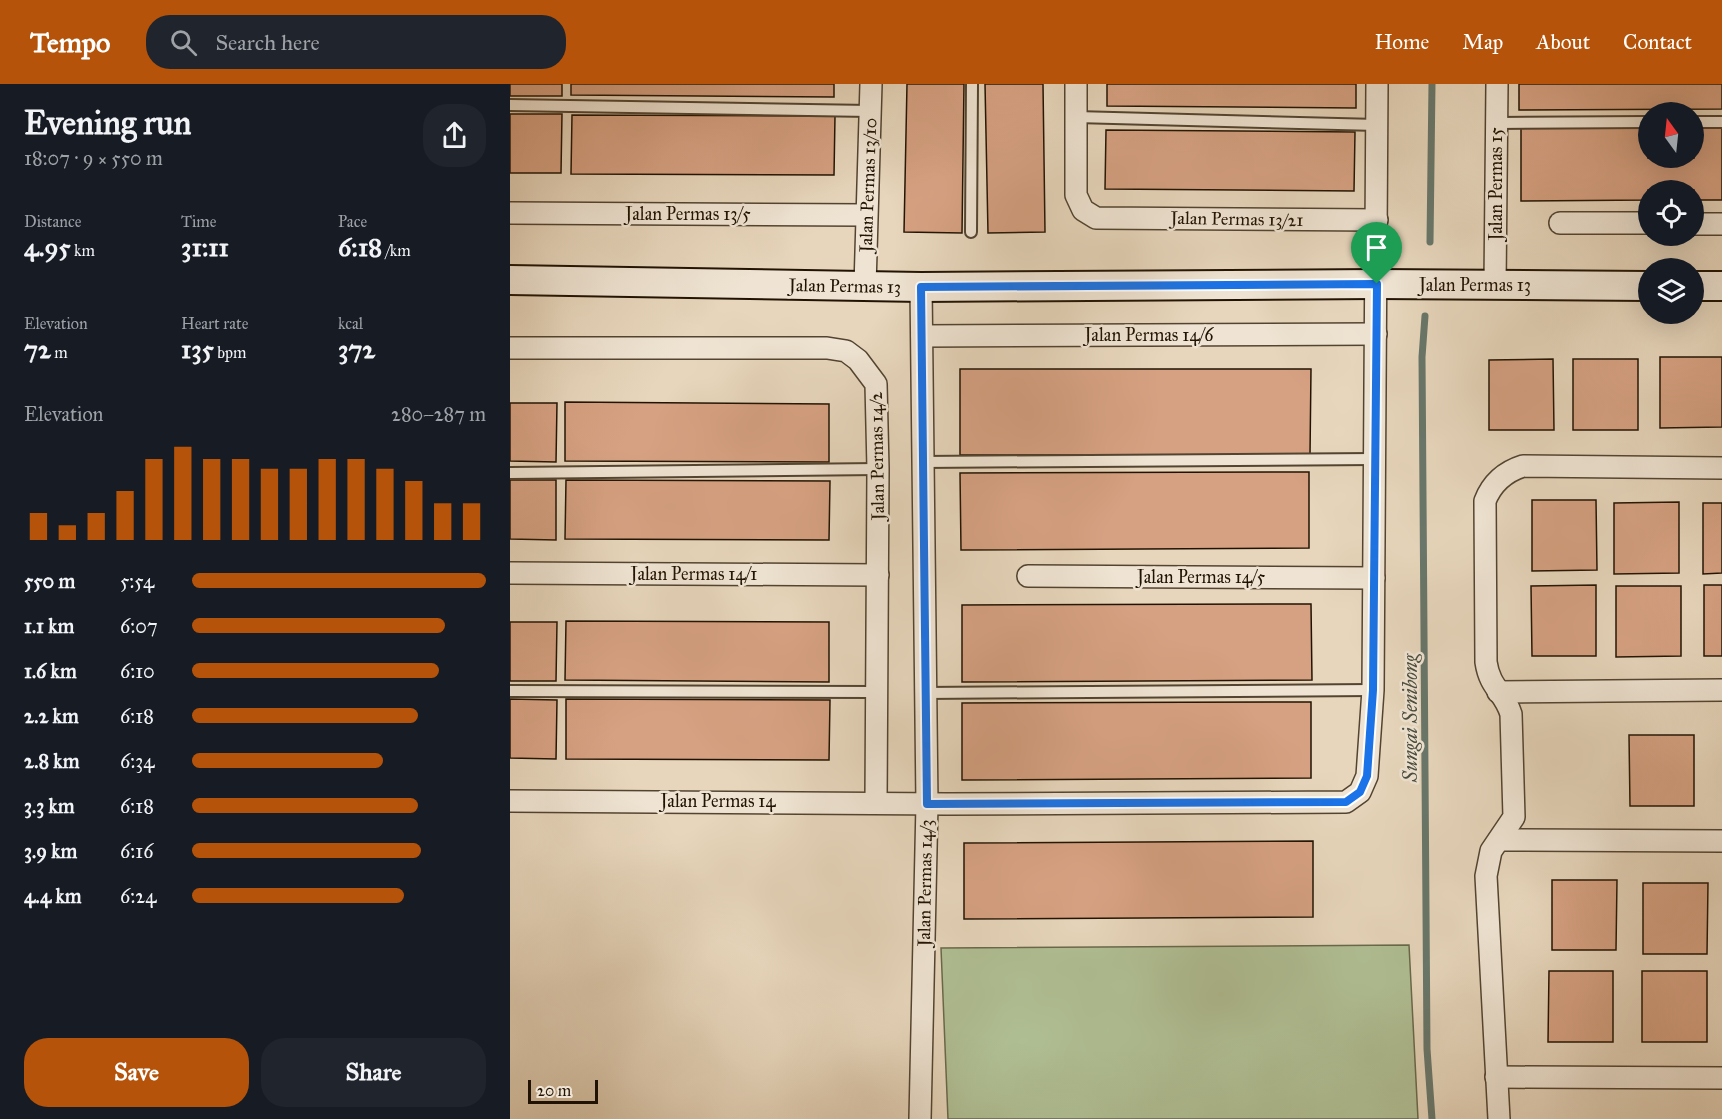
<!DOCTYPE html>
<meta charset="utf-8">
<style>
:root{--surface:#171b24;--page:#20242c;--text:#f1f3f6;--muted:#9ea1a6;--accent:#b45309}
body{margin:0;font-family:"IM FELL Great Primer",serif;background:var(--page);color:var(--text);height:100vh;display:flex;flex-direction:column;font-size:22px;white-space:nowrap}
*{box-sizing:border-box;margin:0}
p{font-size:20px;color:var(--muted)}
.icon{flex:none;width:33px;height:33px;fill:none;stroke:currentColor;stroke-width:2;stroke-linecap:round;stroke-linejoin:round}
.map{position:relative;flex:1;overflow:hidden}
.details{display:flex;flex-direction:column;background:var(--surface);width:510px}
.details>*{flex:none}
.needle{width:39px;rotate:345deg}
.buttons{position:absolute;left:1128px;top:18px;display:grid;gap:12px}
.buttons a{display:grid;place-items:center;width:66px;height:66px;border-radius:50%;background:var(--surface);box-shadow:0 6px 24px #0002;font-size:30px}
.scale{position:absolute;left:18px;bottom:15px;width:70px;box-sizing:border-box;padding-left:6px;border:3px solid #211303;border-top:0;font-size:16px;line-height:21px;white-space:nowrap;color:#211303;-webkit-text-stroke:4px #efe4d3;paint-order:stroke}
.pin{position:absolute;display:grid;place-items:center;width:51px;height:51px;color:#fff;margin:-62px -26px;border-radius:50% 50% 50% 0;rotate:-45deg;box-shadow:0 0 6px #0007}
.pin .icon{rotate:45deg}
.round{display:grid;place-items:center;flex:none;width:63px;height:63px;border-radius:24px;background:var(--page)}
.head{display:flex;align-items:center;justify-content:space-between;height:102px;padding:0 24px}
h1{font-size:33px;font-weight:700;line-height:45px}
.figures{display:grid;grid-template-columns:repeat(3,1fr);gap:9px;height:102px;padding:6px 24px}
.figures div{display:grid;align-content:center}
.figures b{font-size:26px;font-weight:700}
.figures small{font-size:16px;font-weight:400}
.figures p{font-size:16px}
.chart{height:168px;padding:12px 24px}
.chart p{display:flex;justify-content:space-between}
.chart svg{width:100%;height:108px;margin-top:6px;stroke:var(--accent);stroke-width:6}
.button{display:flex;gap:12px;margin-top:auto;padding:12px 24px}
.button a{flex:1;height:69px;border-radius:24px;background:var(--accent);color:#fff;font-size:24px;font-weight:700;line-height:69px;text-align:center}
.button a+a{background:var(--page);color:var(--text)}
ul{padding:0 24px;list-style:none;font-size:20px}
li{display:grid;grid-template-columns:96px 72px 1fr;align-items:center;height:45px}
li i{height:15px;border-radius:8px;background:var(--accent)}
header{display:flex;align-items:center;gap:36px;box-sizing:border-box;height:84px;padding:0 30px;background:var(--accent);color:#fff}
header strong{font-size:28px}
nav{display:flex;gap:33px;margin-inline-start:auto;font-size:21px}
.search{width:420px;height:54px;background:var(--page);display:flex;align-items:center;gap:15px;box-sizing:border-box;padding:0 21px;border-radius:24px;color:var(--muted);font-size:22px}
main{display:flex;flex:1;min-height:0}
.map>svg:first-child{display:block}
.green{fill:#b0bf94;stroke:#68694c;stroke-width:1.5}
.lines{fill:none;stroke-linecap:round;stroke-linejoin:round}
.stream{stroke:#68776b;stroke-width:7}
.building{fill:#d6a182;stroke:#211303;stroke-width:1.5}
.service-casing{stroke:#524431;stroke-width:14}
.minor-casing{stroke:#524431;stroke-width:24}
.secondary-casing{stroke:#211303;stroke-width:32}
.service{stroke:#efe4d3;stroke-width:10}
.minor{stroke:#efe4d3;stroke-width:21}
.secondary{stroke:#efe4d3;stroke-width:28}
.route-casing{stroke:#fff;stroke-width:12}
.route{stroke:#1a73e8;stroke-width:8}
.labels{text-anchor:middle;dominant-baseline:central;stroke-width:5;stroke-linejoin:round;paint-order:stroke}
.street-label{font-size:18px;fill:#211303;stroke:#efe4d3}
.water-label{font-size:20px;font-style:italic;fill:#4a4d40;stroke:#efe4d3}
</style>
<header>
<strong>Tempo</strong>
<div class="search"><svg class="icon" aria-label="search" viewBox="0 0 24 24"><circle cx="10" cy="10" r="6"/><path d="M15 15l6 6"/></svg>Search here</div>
<nav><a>Home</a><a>Map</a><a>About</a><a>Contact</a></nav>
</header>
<main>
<section class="details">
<div class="head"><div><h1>Evening run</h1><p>18:07 · 9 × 550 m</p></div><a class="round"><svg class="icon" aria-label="share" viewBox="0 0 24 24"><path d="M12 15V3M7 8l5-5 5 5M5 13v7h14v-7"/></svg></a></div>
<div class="figures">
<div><p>Distance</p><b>4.95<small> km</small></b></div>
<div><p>Time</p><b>31:11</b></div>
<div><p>Pace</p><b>6:18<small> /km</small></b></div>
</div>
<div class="figures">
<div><p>Elevation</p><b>72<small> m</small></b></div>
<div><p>Heart rate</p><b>135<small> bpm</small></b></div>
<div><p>kcal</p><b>372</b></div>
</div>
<div class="chart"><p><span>Elevation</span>280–287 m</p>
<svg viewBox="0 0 160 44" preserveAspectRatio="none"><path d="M5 44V33M15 44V38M25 44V33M35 44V24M45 44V11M55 44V6M65 44V11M75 44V11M85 44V15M95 44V15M105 44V11M115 44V11M125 44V15M135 44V20M145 44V29M155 44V29"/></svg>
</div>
<ul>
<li><b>550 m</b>5:54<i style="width:100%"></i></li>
<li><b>1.1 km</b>6:07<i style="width:86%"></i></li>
<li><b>1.6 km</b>6:10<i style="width:84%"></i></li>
<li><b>2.2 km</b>6:18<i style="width:77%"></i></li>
<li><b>2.8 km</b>6:34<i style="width:65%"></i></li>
<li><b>3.3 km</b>6:18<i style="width:77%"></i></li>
<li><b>3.9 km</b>6:16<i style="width:78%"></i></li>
<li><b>4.4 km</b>6:24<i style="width:72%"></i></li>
</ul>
<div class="button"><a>Save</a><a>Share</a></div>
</section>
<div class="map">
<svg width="1212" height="1035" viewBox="0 0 1212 1035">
<rect width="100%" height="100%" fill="#e7d6bc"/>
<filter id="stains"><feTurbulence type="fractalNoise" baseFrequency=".00333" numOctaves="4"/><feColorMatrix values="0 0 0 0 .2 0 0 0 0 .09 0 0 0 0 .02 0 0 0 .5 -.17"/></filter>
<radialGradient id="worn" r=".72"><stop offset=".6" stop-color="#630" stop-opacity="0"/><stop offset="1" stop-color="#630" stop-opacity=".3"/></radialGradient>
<polygon class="green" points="899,861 908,1035 438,1035 431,864"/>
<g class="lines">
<g class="stream">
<polyline points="920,158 922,0"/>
<polyline points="915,232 912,273 917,965 922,1035"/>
</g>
</g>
<g class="building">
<rect x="0" y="0" width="52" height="12"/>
<polygon points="61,0 324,0 324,13 61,11"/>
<polygon points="397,0 454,0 452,149 394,148"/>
<polygon points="475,0 533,0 535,148 478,149"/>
<polygon points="597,0 846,0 846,24 597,22"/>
<polygon points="1009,0 1212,0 1212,25 1009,26"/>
<polygon points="0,30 52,30 51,89 0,89"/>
<polygon points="62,31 325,32 324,91 61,90"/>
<polygon points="1138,40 1138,74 1184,74 1184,40 1212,40 1212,116 1184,116 1184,106 1138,106 1138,116 1011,117 1011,41"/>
<polygon points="596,46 845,48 844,107 595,105"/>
<polygon points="1150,273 1212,273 1212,343 1150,344"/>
<polygon points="1043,275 1044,346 979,346 979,276"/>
<rect x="1063" y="275" width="65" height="71"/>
<polygon points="450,285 801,285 800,371 450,371"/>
<polygon points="55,318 319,320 319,378 55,377"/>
<polygon points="0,319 47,319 46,378 0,377"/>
<polygon points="799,388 799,464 451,466 450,389"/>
<polygon points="0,396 46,396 46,456 0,455"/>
<polygon points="56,396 320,397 319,456 55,455"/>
<polygon points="1022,416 1086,416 1087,486 1022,487"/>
<polygon points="1169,418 1169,489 1104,490 1104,419"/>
<polygon points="1193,419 1212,419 1212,489 1193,490"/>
<polygon points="1086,501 1086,572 1022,572 1021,502"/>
<rect x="1194" y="501" width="18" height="71"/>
<polygon points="1106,502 1171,502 1171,572 1106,573"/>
<polygon points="801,520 802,596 452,598 452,521"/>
<polygon points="56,537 319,538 319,598 55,596"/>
<polygon points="0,538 47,538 46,597 0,597"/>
<polygon points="0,615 47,616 46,675 0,674"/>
<polygon points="56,615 320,616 319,676 56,675"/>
<polygon points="801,618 801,694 452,696 452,619"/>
<polygon points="1119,651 1184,651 1184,722 1120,722"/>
<polygon points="803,757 803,833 454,835 454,759"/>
<polygon points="1042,796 1107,796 1106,866 1042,866"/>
<polygon points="1133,799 1198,799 1197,870 1133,870"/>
<polygon points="1039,887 1103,887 1103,958 1038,958"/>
<rect x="1132" y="887" width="65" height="71"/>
</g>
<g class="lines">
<defs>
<g id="service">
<polyline points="0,21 360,27"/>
<polyline points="566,33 867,41"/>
<polyline points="1184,38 1212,38"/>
<polyline points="986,39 1138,38"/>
<polyline points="461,148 462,0"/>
<polyline points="412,378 865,375"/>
<polyline points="0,389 368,385"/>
<polyline points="0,607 366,608"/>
<polyline points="414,609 863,606"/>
</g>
<g id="minor">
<polyline points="566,0 566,111 573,126 586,134 867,136"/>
<polyline points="0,129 356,131"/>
<polyline points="1050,139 1138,139"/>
<polyline points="1184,140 1212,140"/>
<polyline points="985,201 987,0"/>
<polyline points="355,202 361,0"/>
<polyline points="412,252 866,250"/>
<polyline points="0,264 317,264 336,267 348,276 366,300 368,385 366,718"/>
<polyline points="0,489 368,491"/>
<polyline points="518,492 864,494"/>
<polyline points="988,608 1212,606"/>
<polyline points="0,717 437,720 836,718 850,708 857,692 863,606 867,0"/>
<polyline points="989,756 1212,757"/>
<polyline points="986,993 1212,994"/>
<polyline points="410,1035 417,720 411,203"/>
<path d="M989,1035L976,792L981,767L1004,733L1001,630C994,607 980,605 976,578L975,417C982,399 994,388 1013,382L1212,384"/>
</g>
<g id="secondary">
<polyline points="0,196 411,203 867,200 1138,202"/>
<polyline points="1184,202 1212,202"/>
</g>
</defs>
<use href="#service" class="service-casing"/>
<use href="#minor" class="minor-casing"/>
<use href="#secondary" class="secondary-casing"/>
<use href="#service" class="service"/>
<use href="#minor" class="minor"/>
<use href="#secondary" class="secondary"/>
</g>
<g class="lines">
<defs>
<polygon id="route" points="867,200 863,606 857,692 850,708 836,718 417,720 411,203"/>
</defs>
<use href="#route" class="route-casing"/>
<use href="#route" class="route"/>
</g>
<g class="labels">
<g class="street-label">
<text transform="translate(986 100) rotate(-90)">Jalan Permas 15</text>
<text transform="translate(358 101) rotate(-88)">Jalan Permas 13/10</text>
<text x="178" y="130">Jalan Permas 13/5</text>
<text transform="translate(727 135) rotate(1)">Jalan Permas 13/21</text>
<text x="965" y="201">Jalan Permas 13</text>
<text transform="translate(335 202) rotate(1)">Jalan Permas 13</text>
<text x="639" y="251">Jalan Permas 14/6</text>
<text transform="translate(367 372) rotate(-91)">Jalan Permas 14/2</text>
<text x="184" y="490">Jalan Permas 14/1</text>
<text x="691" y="493">Jalan Permas 14/5</text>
<text x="208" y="717">Jalan Permas 14</text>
<text transform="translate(415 799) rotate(-89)">Jalan Permas 14/3</text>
</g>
<g class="water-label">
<text transform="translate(900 634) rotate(-90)">Sungai Senibong</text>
</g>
</g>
<rect width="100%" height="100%" filter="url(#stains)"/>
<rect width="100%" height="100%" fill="url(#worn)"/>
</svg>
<div class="buttons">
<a><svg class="needle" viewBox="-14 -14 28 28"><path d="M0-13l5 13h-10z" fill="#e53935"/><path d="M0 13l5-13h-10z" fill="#9ea1a6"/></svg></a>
<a><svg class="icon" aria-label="locate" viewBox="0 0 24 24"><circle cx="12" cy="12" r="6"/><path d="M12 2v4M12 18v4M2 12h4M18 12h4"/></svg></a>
<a><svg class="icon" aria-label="layers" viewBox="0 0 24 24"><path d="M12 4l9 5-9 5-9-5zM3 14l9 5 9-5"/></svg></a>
</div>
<div class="scale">20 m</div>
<div class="pin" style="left:867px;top:200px;background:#1e9e55"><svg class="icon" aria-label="arrive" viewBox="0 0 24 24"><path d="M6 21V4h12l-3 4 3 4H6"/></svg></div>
</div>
</main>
